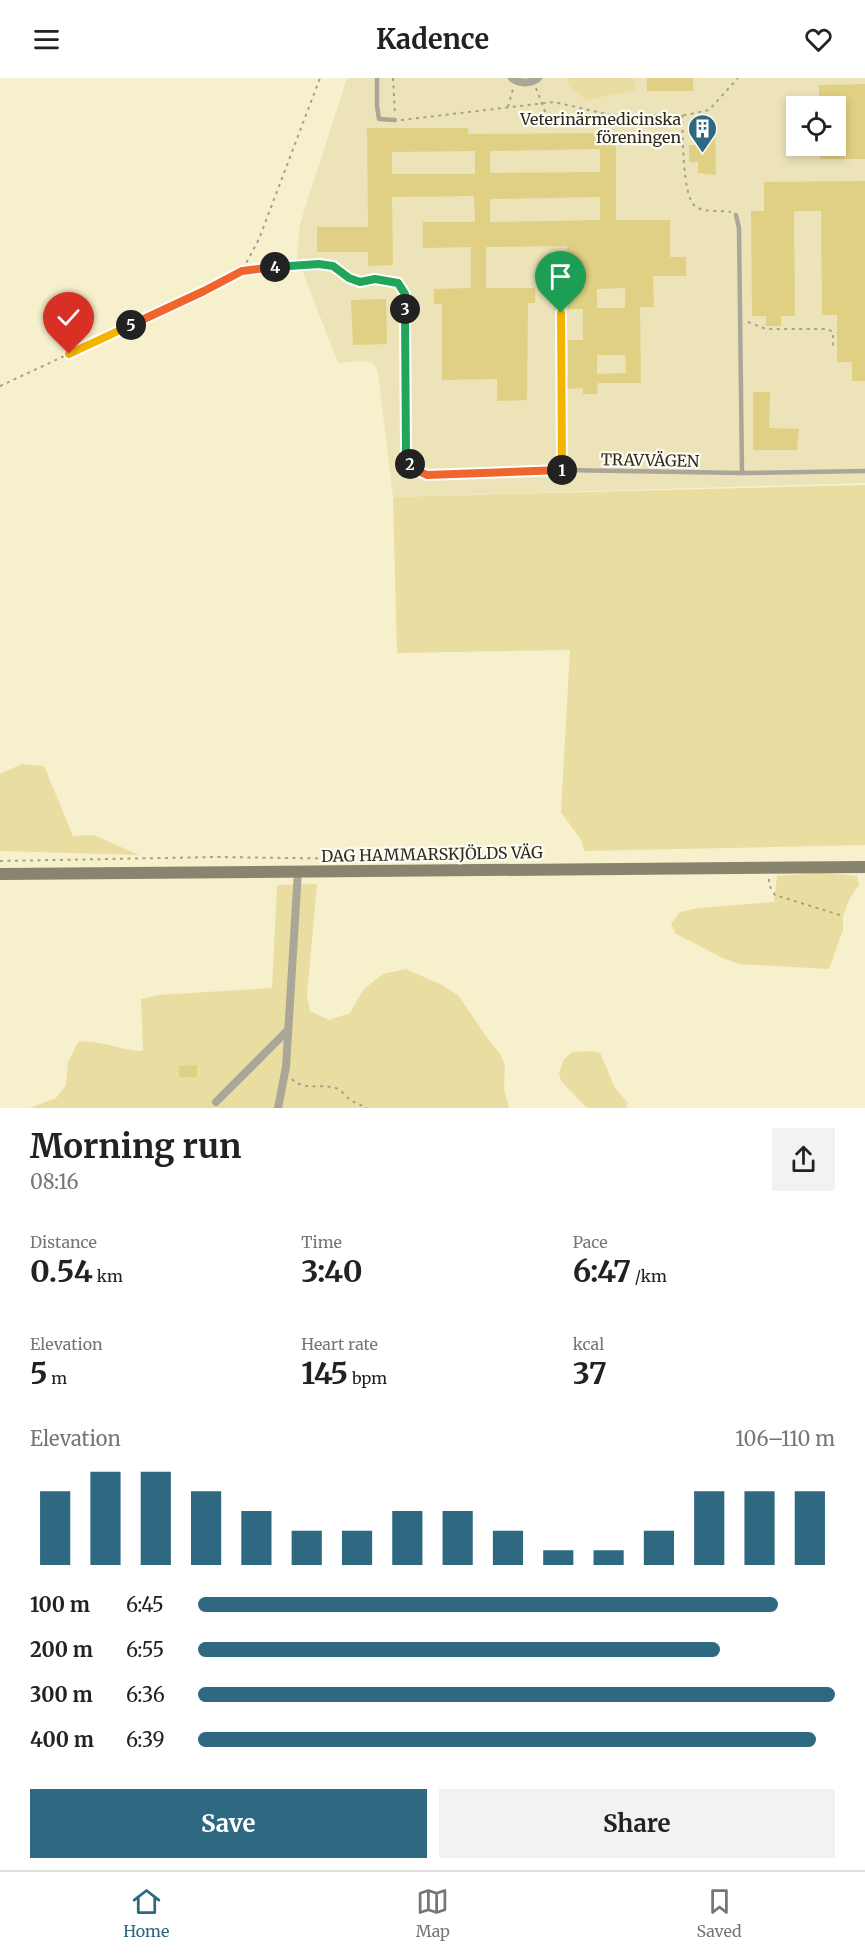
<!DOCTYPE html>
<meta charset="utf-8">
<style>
:root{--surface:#fff;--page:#f2f2f2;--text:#222;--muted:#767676;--line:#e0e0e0;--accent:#2e6881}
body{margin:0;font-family:Merriweather,serif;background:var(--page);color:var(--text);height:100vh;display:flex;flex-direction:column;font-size:22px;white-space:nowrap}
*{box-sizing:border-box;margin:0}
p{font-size:20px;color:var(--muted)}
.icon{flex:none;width:33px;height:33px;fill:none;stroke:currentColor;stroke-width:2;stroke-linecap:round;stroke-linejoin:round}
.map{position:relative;height:1030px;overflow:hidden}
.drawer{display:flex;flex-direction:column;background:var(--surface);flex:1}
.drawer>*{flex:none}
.fabs{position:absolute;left:786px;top:18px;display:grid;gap:12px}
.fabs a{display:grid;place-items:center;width:60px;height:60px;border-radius:0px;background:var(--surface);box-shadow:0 3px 9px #0003;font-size:30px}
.pin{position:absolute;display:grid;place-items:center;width:51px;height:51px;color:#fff;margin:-62px -26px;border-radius:50% 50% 50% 0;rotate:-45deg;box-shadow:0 0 6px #0007}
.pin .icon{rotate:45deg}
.km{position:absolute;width:30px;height:30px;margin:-15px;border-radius:50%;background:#222;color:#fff;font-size:16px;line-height:30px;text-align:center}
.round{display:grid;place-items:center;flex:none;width:63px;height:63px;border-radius:0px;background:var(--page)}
.head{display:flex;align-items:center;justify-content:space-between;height:102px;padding:0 30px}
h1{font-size:33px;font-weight:700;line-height:45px}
.metrics{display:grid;grid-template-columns:repeat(3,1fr);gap:9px;height:102px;padding:6px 30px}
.metrics div{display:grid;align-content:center}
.metrics b{font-size:30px;font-weight:700}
.metrics small{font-size:16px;font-weight:400}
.metrics p{font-size:16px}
.chart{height:168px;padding:12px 30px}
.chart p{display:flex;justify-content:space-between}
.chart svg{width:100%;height:108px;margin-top:6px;stroke:var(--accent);stroke-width:6}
.action{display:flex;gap:12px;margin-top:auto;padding:12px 30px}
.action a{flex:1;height:69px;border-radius:0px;background:var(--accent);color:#fff;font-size:24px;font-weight:700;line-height:69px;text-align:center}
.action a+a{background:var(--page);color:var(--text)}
ul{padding:0 30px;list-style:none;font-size:20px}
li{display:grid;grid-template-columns:96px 72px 1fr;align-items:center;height:45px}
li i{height:15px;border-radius:8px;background:var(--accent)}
header{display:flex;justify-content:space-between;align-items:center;height:78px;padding:0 30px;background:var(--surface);font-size:27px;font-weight:700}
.tabs{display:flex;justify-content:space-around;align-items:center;height:84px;border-top:2px solid var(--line);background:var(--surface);font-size:16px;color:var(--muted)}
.tabs a{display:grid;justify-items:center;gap:3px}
.tabs .selected{color:var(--accent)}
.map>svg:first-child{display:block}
.built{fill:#ece3b8;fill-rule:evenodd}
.green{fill:#eadda2}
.building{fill:#e0d083;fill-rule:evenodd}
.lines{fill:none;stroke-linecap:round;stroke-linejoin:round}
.path{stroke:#a7a287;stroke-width:2;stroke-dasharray:3 4.5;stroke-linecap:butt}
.service{stroke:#aaa798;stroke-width:4.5}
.minor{stroke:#aaa798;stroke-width:8}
.secondary{stroke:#88846e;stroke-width:12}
.split-1-casing{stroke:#fff;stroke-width:12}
.split-2-casing{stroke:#fff;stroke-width:12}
.split-3-casing{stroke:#fff;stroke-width:12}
.split-4-casing{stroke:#fff;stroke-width:12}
.split-5-casing{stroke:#fff;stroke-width:12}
.split-6-casing{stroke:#fff;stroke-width:12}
.split-1{stroke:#f5b400;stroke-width:8}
.split-2{stroke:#f0652b;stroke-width:8}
.split-3{stroke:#22a559;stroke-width:8}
.split-4{stroke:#22a559;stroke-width:8}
.split-5{stroke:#f0652b;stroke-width:8}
.split-6{stroke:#f5b400;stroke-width:8}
.labels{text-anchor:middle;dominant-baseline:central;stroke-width:4.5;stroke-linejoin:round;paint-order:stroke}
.poi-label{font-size:16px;fill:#2d2a1c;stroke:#fefcf5;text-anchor:end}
.street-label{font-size:16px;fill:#2d2a1c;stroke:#fefcf5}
</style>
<header><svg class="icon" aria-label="menu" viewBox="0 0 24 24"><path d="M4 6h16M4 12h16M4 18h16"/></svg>Kadence<svg class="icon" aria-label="heart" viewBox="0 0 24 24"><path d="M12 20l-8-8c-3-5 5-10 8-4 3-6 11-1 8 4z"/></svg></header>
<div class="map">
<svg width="865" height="1030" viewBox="0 0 865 1030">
<rect width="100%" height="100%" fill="#f7f0cc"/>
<path class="built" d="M347,0H865V405L393,419L378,295L374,286L363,283L338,285L297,179L300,146ZM796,28H836V68H796Z"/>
<g class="green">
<polygon points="568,0 633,0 637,12 586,22 567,6"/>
<polygon points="865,407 865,767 584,773 581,762 561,734 570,572 397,575 393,419"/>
<polygon points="22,686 44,688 73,758 94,757 139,777 0,773 0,696"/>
<polygon points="823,795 857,798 859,807 850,820 843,838 843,852 829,891 739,886 723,880 676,856 671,846 680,834 698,830 774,824 777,798"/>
<path d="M317,806L307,917L310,933L329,942L350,935L364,911L383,896L406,891L440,906L458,917L488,961L500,976L505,987L504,1011L509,1030H30L56,1020L66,1007L68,984L78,964C100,961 120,973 143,973L141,921L158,917L272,910L277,807Z"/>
<polygon points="589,973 600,975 615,1010 628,1025 626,1030 587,1030 561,1003 559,995 564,981 573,974"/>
</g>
<g class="building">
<rect x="647" y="0" width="46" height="13"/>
<polygon points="865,6 865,81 820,81 820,68 836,68 836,28 811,28 812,20 819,20 819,7"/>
<polygon points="702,46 715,46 716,97 698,95 698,84 689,84 689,67 696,67 696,53 702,53"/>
<path d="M367,50H468V56L616,55V142H670V179H686V198H653L654,229H640L641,305H598L597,316H583V310L566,311V298H568V262H583V231H568L567,168L486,169V210H535V225H528L527,322L497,323V301L442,302V226H434V211L471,210V169L423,170V144H475L474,118L392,119L393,187L368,188V174H317V149H368ZM600,71V94L490,95V73ZM475,73V96H392V74ZM600,119V142L490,144V121ZM625,210V230H597V211ZM597,277H625L626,295L597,296Z"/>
<polygon points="865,103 865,303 852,303 852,284 837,284 837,237 822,237 821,133 794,133 795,238 781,238 781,248 766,248 766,238 752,238 751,133 764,133 764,104"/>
<polygon points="386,221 387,266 353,267 351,222"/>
<polygon points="753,314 770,314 769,350 799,351 797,372 753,372"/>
<polygon points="197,987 197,999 179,999 179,988"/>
</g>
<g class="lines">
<g class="path">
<polyline points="393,0 395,36"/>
<polyline points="536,10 546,36"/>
<polyline points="508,29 513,11"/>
<path d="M682,37C683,54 682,118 695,128C703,135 721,132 731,134"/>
<polyline points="401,42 554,24 615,38 686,37 709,32 738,0"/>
<path d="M242,193C263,188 309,183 330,187C338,189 345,198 354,201"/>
<polyline points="748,244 766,251 827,251 833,254 833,268"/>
<polyline points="0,308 204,213 242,193 259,161 320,0"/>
<polyline points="0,783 216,779 360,781"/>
<polyline points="769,801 769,807 775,817 843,838"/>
<path d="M292,1001C304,1014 323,1004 338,1011C342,1013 346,1018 349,1021C355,1025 361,1027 367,1030"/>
</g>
<g class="service">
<polyline points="377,0 377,28 379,41 395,42"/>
<polyline points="736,137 739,150 742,395"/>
<polyline points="360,204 375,201 398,205 405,216 406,379 412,390 427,397 562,392 742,395 865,393"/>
<polyline points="561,235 562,392"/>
</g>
<g class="minor">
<path d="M512,0C519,6 531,6 538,0"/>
<polyline points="216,1024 288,952"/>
<polyline points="278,1030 286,989 298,793"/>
</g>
<polyline class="secondary" points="0,796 865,789"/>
</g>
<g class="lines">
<defs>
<polyline id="split-1" points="561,235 562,392"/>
<polyline id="split-2" points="410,386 412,390 427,397 562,392"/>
<polyline id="split-3" points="405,231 406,379 410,386"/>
<polyline id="split-4" points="275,189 319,186 333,188 349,200 360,204 375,201 398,205 405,216 405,231"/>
<polyline id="split-5" points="131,247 204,213 242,193 275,189"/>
<polyline id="split-6" points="69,276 131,247"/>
</defs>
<use href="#split-1" class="split-1-casing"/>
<use href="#split-2" class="split-2-casing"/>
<use href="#split-3" class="split-3-casing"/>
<use href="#split-4" class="split-4-casing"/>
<use href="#split-5" class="split-5-casing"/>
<use href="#split-6" class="split-6-casing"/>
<use href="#split-1" class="split-1"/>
<use href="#split-2" class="split-2"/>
<use href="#split-3" class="split-3"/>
<use href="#split-4" class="split-4"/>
<use href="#split-5" class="split-5"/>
<use href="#split-6" class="split-6"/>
</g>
<defs>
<symbol id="building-pin" viewBox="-11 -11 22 30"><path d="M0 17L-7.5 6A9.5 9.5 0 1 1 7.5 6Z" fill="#2e6881" stroke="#fefcf5"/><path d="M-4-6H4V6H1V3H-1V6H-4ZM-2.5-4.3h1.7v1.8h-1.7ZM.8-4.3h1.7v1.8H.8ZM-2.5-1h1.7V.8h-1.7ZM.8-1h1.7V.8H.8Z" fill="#fff"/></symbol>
</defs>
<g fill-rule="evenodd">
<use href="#building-pin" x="686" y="34" width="33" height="45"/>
</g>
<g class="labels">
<g class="poi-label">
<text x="681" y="41">Veterinärmedicinska<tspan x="681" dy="18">föreningen</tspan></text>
</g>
<g class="street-label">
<text transform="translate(650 382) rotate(1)">TRAVVÄGEN</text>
<text transform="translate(432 776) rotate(-1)">DAG HAMMARSKJÖLDS VÄG</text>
</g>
</g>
</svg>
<div class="fabs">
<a><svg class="icon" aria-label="locate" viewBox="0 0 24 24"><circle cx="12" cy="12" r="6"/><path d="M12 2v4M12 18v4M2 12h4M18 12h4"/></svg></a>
</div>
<div class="pin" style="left:561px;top:235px;background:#1e9e55"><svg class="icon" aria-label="arrive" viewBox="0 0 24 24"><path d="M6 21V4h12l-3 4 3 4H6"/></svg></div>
<div class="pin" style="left:69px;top:276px;background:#d93025"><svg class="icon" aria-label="check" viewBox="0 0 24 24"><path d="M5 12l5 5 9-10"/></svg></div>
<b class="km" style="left:562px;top:392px">1</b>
<b class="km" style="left:410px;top:386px">2</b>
<b class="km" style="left:405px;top:231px">3</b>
<b class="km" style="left:275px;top:189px">4</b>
<b class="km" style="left:131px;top:247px">5</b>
</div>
<section class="drawer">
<div class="head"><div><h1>Morning run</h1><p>08:16</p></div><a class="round"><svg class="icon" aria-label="share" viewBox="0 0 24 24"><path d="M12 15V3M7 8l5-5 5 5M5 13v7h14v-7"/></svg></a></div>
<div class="metrics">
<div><p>Distance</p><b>0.54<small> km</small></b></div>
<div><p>Time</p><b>3:40</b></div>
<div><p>Pace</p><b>6:47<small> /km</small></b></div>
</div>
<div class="metrics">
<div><p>Elevation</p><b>5<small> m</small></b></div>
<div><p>Heart rate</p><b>145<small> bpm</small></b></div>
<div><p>kcal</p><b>37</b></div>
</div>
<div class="chart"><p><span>Elevation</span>106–110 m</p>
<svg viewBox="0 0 160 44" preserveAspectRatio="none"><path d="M5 44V14M15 44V6M25 44V6M35 44V14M45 44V22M55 44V30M65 44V30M75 44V22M85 44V22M95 44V30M105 44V38M115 44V38M125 44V30M135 44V14M145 44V14M155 44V14"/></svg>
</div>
<ul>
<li><b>100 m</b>6:45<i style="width:91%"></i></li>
<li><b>200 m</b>6:55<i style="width:82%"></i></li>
<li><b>300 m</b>6:36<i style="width:100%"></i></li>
<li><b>400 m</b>6:39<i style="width:97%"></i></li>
</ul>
<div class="action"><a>Save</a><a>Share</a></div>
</section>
<nav class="tabs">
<a class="selected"><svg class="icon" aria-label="home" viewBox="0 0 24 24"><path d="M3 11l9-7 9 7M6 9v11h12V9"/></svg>Home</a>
<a><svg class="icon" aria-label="map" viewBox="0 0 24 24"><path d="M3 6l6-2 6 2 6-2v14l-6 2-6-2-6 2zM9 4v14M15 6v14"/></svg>Map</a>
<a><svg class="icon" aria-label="saved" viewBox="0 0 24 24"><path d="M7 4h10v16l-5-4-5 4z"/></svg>Saved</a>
</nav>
